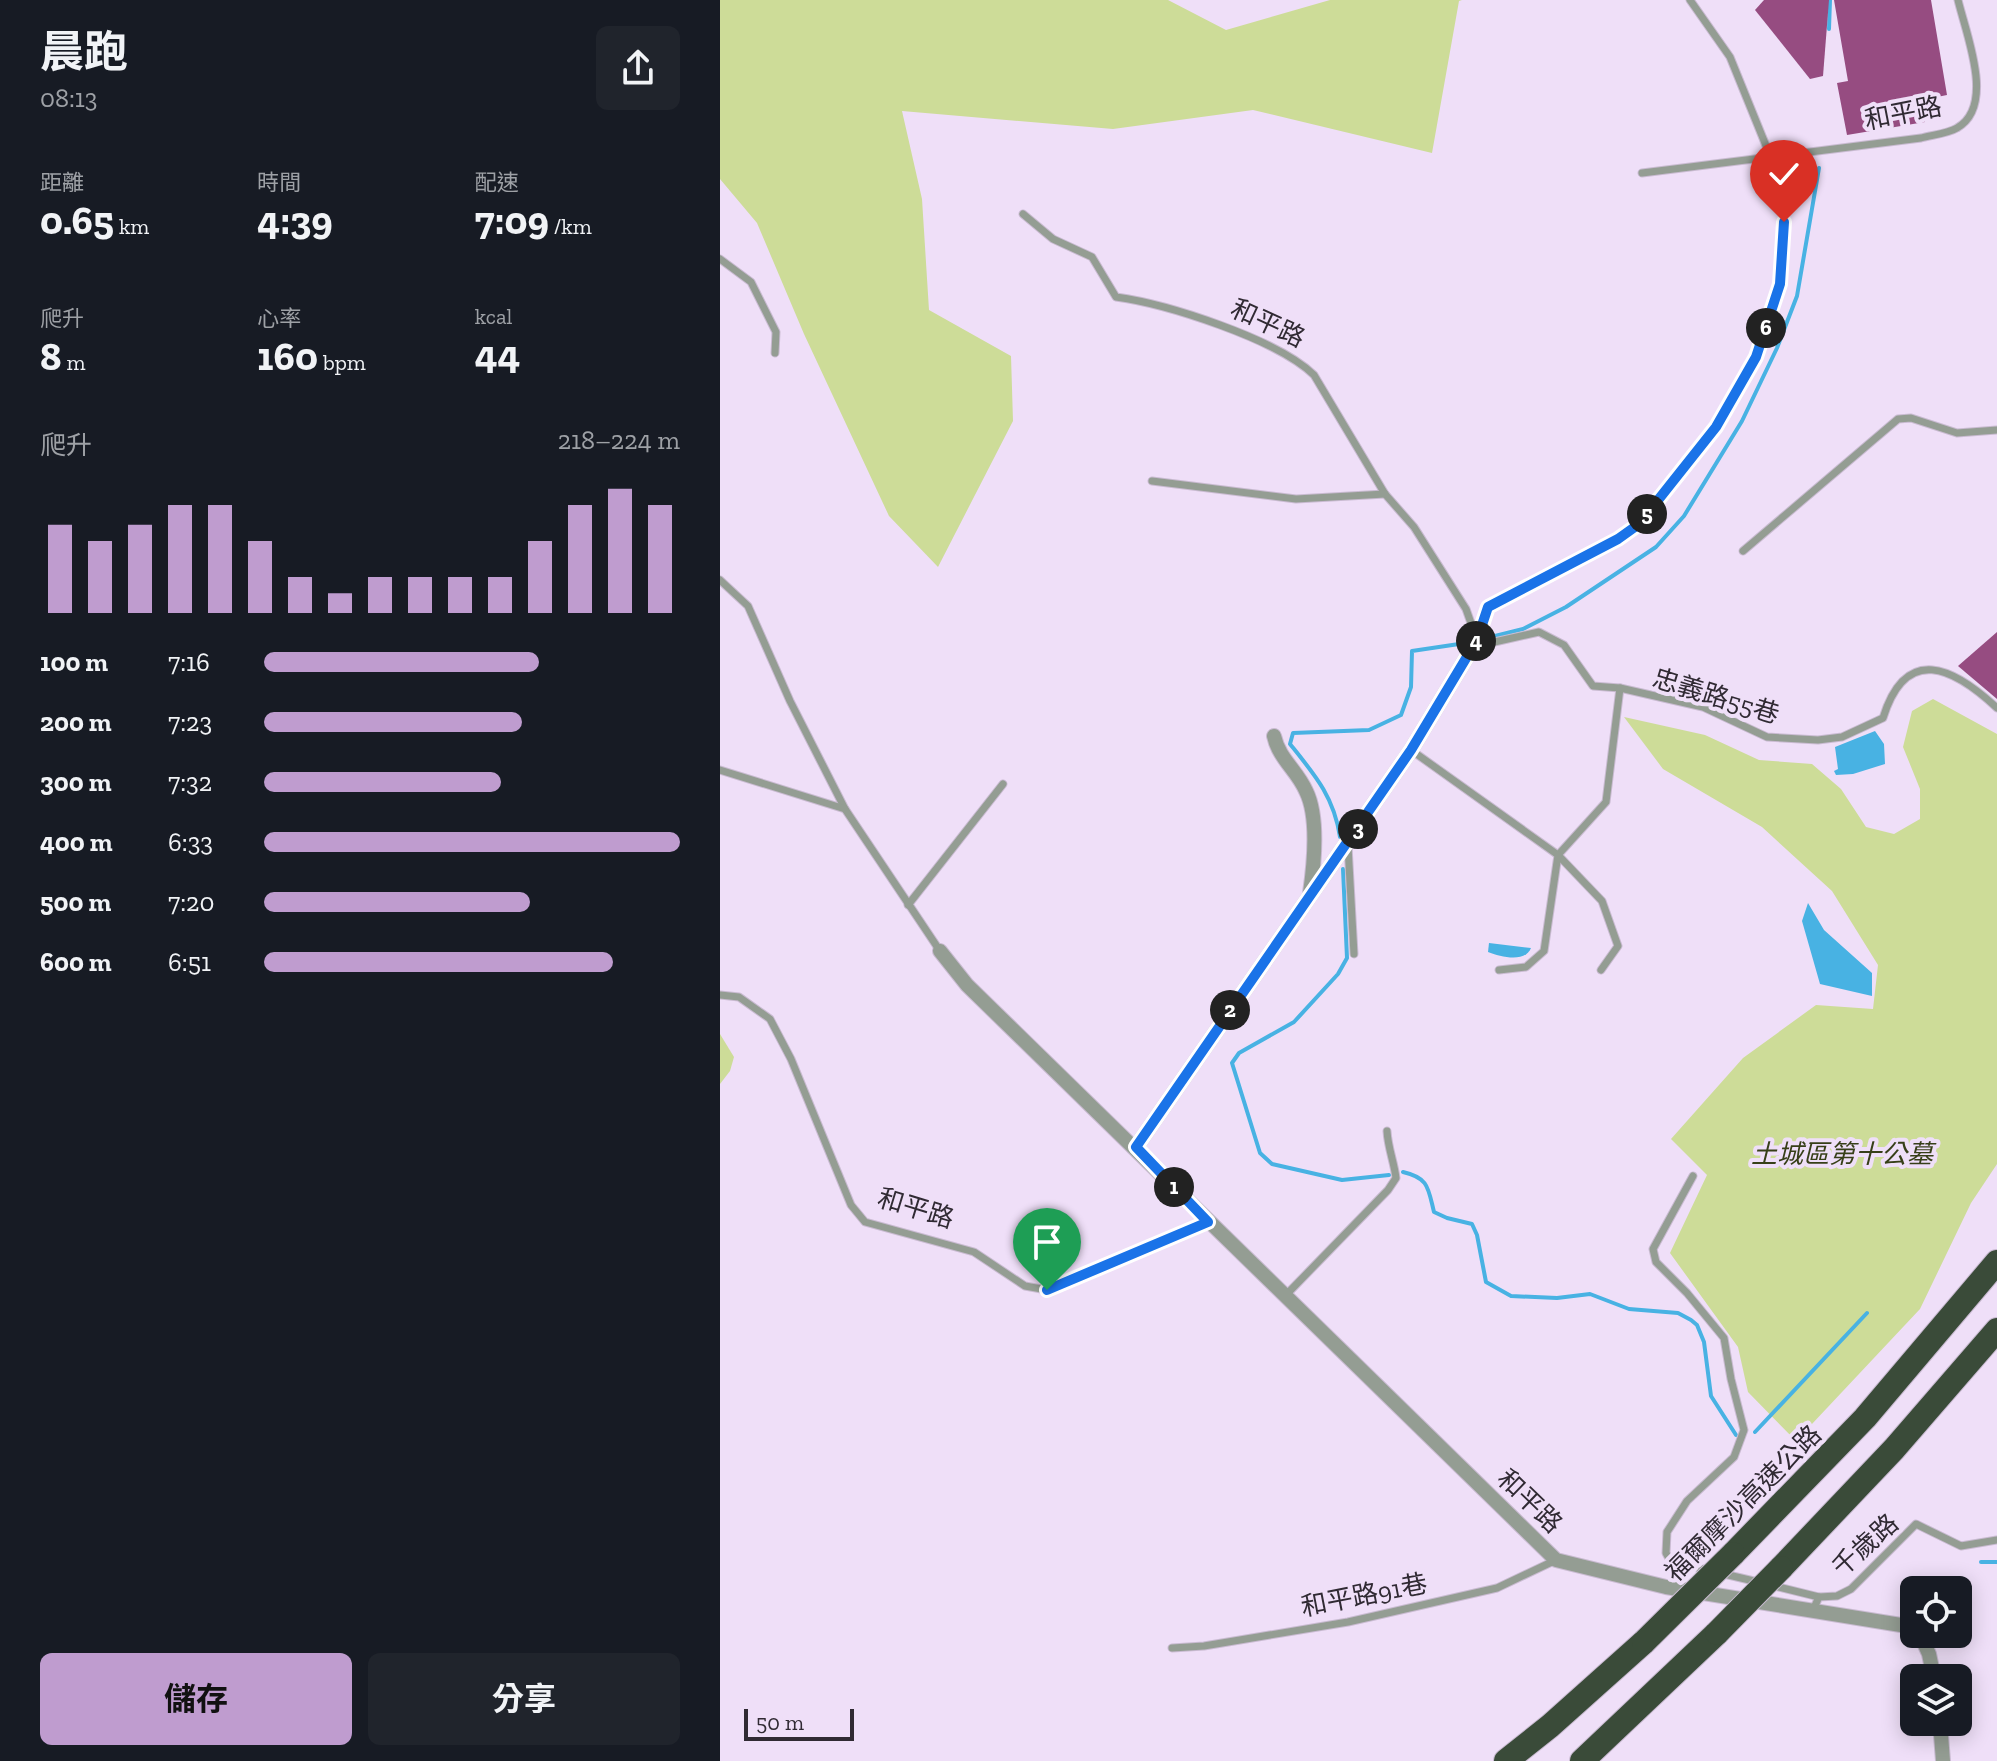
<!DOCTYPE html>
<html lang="zh-TW">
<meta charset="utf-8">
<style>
:root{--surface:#171b24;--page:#20242c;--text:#f1f3f6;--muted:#9ea1a6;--accent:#bf9ccf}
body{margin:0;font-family:"Zilla Slab","Noto Sans TC",serif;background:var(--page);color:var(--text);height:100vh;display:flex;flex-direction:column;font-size:30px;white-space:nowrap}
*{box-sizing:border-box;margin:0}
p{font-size:26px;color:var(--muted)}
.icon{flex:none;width:44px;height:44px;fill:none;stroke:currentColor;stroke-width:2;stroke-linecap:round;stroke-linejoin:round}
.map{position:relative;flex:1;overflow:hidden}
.details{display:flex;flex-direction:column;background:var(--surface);width:720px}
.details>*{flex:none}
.tools{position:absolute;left:1180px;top:1576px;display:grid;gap:16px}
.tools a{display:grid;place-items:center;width:72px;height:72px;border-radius:12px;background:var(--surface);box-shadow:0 4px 20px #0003;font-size:40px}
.scale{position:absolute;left:24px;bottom:20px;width:110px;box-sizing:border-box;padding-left:8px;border:4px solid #302a33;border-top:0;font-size:22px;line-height:28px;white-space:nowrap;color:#302a33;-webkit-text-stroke:6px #efdff8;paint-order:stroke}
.pin{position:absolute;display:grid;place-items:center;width:68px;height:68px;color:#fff;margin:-82px -34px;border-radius:50% 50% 50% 0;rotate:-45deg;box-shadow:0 0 8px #0007}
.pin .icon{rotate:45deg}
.km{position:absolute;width:40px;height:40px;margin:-20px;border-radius:50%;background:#222;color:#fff;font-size:22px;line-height:40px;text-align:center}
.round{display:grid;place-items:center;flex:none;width:84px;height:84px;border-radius:12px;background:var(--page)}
.head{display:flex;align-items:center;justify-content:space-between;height:136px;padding:0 40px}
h1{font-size:44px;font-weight:700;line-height:60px}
.metrics{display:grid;grid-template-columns:repeat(3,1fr);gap:12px;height:136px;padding:8px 40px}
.metrics div{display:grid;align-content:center}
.metrics b{font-size:40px;font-weight:700}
.metrics small{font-size:22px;font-weight:400}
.metrics p{font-size:22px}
.chart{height:224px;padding:16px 40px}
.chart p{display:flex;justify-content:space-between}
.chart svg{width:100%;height:144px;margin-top:8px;stroke:var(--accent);stroke-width:6}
.button{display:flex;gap:16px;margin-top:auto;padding:16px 40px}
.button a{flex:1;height:92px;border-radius:12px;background:var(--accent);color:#111;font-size:32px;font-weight:700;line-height:92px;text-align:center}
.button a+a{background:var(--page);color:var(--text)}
ul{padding:0 40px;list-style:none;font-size:26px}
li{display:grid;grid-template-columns:128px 96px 1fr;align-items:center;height:60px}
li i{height:20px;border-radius:10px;background:var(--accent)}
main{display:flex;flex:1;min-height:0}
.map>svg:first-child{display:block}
.green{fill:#cddc98}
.water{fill:#48b2e3}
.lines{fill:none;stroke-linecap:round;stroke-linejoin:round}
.stream{stroke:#48b2e3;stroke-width:4}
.building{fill:#964c81}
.lane-casing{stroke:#c9bbd1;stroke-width:9}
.street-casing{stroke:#c9bbd1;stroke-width:16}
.highway-casing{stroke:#c9bbd1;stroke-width:26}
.lane{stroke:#949d93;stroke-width:7}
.street{stroke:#949d93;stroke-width:14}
.highway{stroke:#3a4b39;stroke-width:24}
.highway-bridge-casing{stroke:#c9bbd1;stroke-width:26;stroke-linecap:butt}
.highway-bridge{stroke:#3a4b39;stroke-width:24}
.route-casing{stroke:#fff;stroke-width:16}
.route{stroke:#1a73e8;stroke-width:10}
.labels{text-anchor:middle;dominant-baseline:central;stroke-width:8;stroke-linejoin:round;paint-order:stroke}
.street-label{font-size:26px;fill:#302a33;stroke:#efdff8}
.park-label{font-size:26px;font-style:italic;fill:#373f18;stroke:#efdff8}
</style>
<main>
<section class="details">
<div class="head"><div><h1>晨跑</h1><p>08:13</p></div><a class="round"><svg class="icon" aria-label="share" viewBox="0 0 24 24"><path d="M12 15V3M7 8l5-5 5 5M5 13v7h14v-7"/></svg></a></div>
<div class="metrics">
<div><p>距離</p><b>0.65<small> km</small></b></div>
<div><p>時間</p><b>4:39</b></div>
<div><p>配速</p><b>7:09<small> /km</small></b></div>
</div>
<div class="metrics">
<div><p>爬升</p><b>8<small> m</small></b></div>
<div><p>心率</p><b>160<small> bpm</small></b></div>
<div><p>kcal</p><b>44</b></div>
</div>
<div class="chart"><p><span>爬升</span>218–224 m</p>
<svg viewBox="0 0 160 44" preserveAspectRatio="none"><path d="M5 44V17M15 44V22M25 44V17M35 44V11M45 44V11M55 44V22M65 44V33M75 44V38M85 44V33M95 44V33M105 44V33M115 44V33M125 44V22M135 44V11M145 44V6M155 44V11"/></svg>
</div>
<ul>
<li><b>100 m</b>7:16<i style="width:66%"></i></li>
<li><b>200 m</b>7:23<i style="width:62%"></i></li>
<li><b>300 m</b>7:32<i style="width:57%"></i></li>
<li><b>400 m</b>6:33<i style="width:100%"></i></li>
<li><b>500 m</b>7:20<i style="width:64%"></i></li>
<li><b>600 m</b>6:51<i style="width:84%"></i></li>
</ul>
<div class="button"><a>儲存</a><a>分享</a></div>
</section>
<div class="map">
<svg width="1277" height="1761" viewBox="0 0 1277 1761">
<rect width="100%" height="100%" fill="#efdff8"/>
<g class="green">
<polygon points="0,0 448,0 506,30 610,0 742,0 739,1 712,153 533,110 393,129 182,111 202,199 209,310 291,356 293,421 218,567 169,516 84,334 37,223 0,179"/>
<polygon points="1213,699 1277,734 1277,1164 1251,1203 1200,1309 1076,1441 1028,1392 1018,1347 950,1253 987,1175 951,1139 1023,1058 1096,1005 1153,1009 1158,965 1112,891 1042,827 943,769 904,717 985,735 1039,760 1092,764 1121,789 1146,827 1174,834 1200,819 1200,789 1183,747 1192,711"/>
<polygon points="0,1034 14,1057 10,1071 0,1084"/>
</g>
<g class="water">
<polygon points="1155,731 1164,744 1165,764 1133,774 1116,775 1114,771 1118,769 1115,747"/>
<polygon points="1088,903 1104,930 1152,973 1152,996 1100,984 1082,921"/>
<path d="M769,943L811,948C805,963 781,957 768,952Z"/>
</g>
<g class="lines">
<g class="stream">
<polyline points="1109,29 1110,0"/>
<polyline points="771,637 803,629 846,607 936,547 964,516 1022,421 1057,348 1077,296 1099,168"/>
<path d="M620,837C614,797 595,775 570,744L573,733L649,730L681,715L691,687L692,651L739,644"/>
<polyline points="623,869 627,958 618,974 574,1022 519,1053 512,1063 540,1153 552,1164 622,1180 669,1175"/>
<path d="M683,1172C709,1178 708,1188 714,1212L727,1218L752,1224L757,1235L766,1282L791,1296L837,1298L870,1294L909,1309L958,1313L971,1320L977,1325L984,1342L991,1396L1016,1435"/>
<polyline points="1035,1432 1147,1313"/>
<polyline points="1261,1562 1277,1562"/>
</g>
</g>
<g class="building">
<polygon points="1044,0 1109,0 1103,76 1090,79 1035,10"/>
<polygon points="1114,0 1211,0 1227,95 1202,100 1205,122 1127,135 1117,83 1128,81"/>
<polygon points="1277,632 1277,699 1238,666"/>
</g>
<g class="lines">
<defs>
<g id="lane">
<path d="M922,173L1201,138C1211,135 1227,134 1237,128C1276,106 1246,34 1238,0"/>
<path d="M303,214L333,239L372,257L396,297C447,304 557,339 594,375L665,494L694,527L746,609L757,640"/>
<polyline points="0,259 31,282 56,332 55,353"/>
<polyline points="432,481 576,499 665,494"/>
<polyline points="1023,551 1178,419 1191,418 1237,433 1277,430"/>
<polyline points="0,580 28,606 70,701 125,809"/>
<polyline points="757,640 768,607 898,539 919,524 996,427 1036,357 1060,284 1064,222 1051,158 1010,57 970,0"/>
<polyline points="757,640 770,643 819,632 844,645 873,686 900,688 886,802 838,855 882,901 898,946 881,970"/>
<path d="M900,688L983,707L1047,737L1098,740L1122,737L1163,718C1186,644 1233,667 1277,708"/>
<polyline points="691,750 838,855 824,951 806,967 779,970"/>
<polyline points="0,770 125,809 220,951"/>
<polyline points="628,846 634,954"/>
<polyline points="188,905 283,784"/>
<polyline points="0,995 19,997 50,1019 71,1059 131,1205 145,1222 254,1252 305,1286 327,1290 488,1222"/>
<polyline points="973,1176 933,1249 936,1262 967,1293 1004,1338 1011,1379 1024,1430 1014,1457 967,1501 947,1532 946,1553 951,1562 987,1570"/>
<path d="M565,1296L668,1190L676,1178C674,1162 668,1148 667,1131"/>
<polyline points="1000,1573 1038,1582"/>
<polyline points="1050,1585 1099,1597"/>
<polyline points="1093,1610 1099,1597 1117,1596 1131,1589 1196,1524 1241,1546 1277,1540"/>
<polyline points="452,1648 484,1646 628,1622 777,1588 836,1560"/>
</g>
<g id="street">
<path d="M554,736C559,759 577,770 586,791C599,817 594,865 590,893"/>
<polyline points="220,951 247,985 836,1560 946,1587 1187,1626 1194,1630"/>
<polyline points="416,1147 691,750 757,640"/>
<polyline points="1200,1634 1209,1654 1214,1678"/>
<polyline points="1220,1722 1223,1761"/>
</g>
<g id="highway">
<polyline points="1013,1554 1145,1418 1277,1262"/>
<polyline points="1061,1568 1174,1449 1277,1330"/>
<polyline points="786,1761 830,1726 924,1642"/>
<polyline points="862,1761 997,1633"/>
</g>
</defs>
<use href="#lane" class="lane-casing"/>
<use href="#street" class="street-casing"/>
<use href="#highway" class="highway-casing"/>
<use href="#lane" class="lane"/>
<use href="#street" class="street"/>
<use href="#highway" class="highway"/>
<defs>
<g id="highway-bridge">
<polyline points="997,1633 1061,1568"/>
<polyline points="924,1642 1013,1554"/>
</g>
</defs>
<use href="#highway-bridge" class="highway-bridge-casing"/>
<use href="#highway-bridge" class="highway-bridge"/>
</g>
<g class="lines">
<defs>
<polyline id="route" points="327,1290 488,1222 416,1147 691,750 757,640 768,607 898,539 919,524 996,427 1036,357 1060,284 1064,222"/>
</defs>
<use href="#route" class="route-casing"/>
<use href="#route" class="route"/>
</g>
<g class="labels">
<g class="street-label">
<text transform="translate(1183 113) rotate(-11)">和平路</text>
<text transform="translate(548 323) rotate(25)">和平路</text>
<text transform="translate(996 696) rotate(17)">忠義路55巷</text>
<text transform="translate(196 1208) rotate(17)">和平路</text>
<text transform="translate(810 1501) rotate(44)">和平路</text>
<text transform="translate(1023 1503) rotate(-45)">福爾摩沙高速公路</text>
<text transform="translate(1145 1545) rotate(-42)">千歲路</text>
<text transform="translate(644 1595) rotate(-11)">和平路91巷</text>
</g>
<g class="park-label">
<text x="1122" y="1154">土城區第十公墓</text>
</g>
</g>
</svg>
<div class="tools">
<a><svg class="icon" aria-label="locate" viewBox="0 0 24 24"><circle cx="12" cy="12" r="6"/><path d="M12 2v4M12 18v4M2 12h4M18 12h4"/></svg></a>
<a><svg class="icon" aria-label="layers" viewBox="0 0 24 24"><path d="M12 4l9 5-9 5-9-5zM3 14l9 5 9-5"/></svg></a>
</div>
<div class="scale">50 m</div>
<div class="pin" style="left:327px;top:1290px;background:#1e9e55"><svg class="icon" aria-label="arrive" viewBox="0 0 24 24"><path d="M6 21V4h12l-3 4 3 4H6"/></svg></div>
<div class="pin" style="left:1064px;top:222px;background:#d93025"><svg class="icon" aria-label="check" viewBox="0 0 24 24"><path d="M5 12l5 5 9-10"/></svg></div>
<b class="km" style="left:454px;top:1187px">1</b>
<b class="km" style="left:510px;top:1010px">2</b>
<b class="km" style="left:638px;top:829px">3</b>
<b class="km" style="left:756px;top:641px">4</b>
<b class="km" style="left:927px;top:514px">5</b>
<b class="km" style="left:1046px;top:328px">6</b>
</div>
</main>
